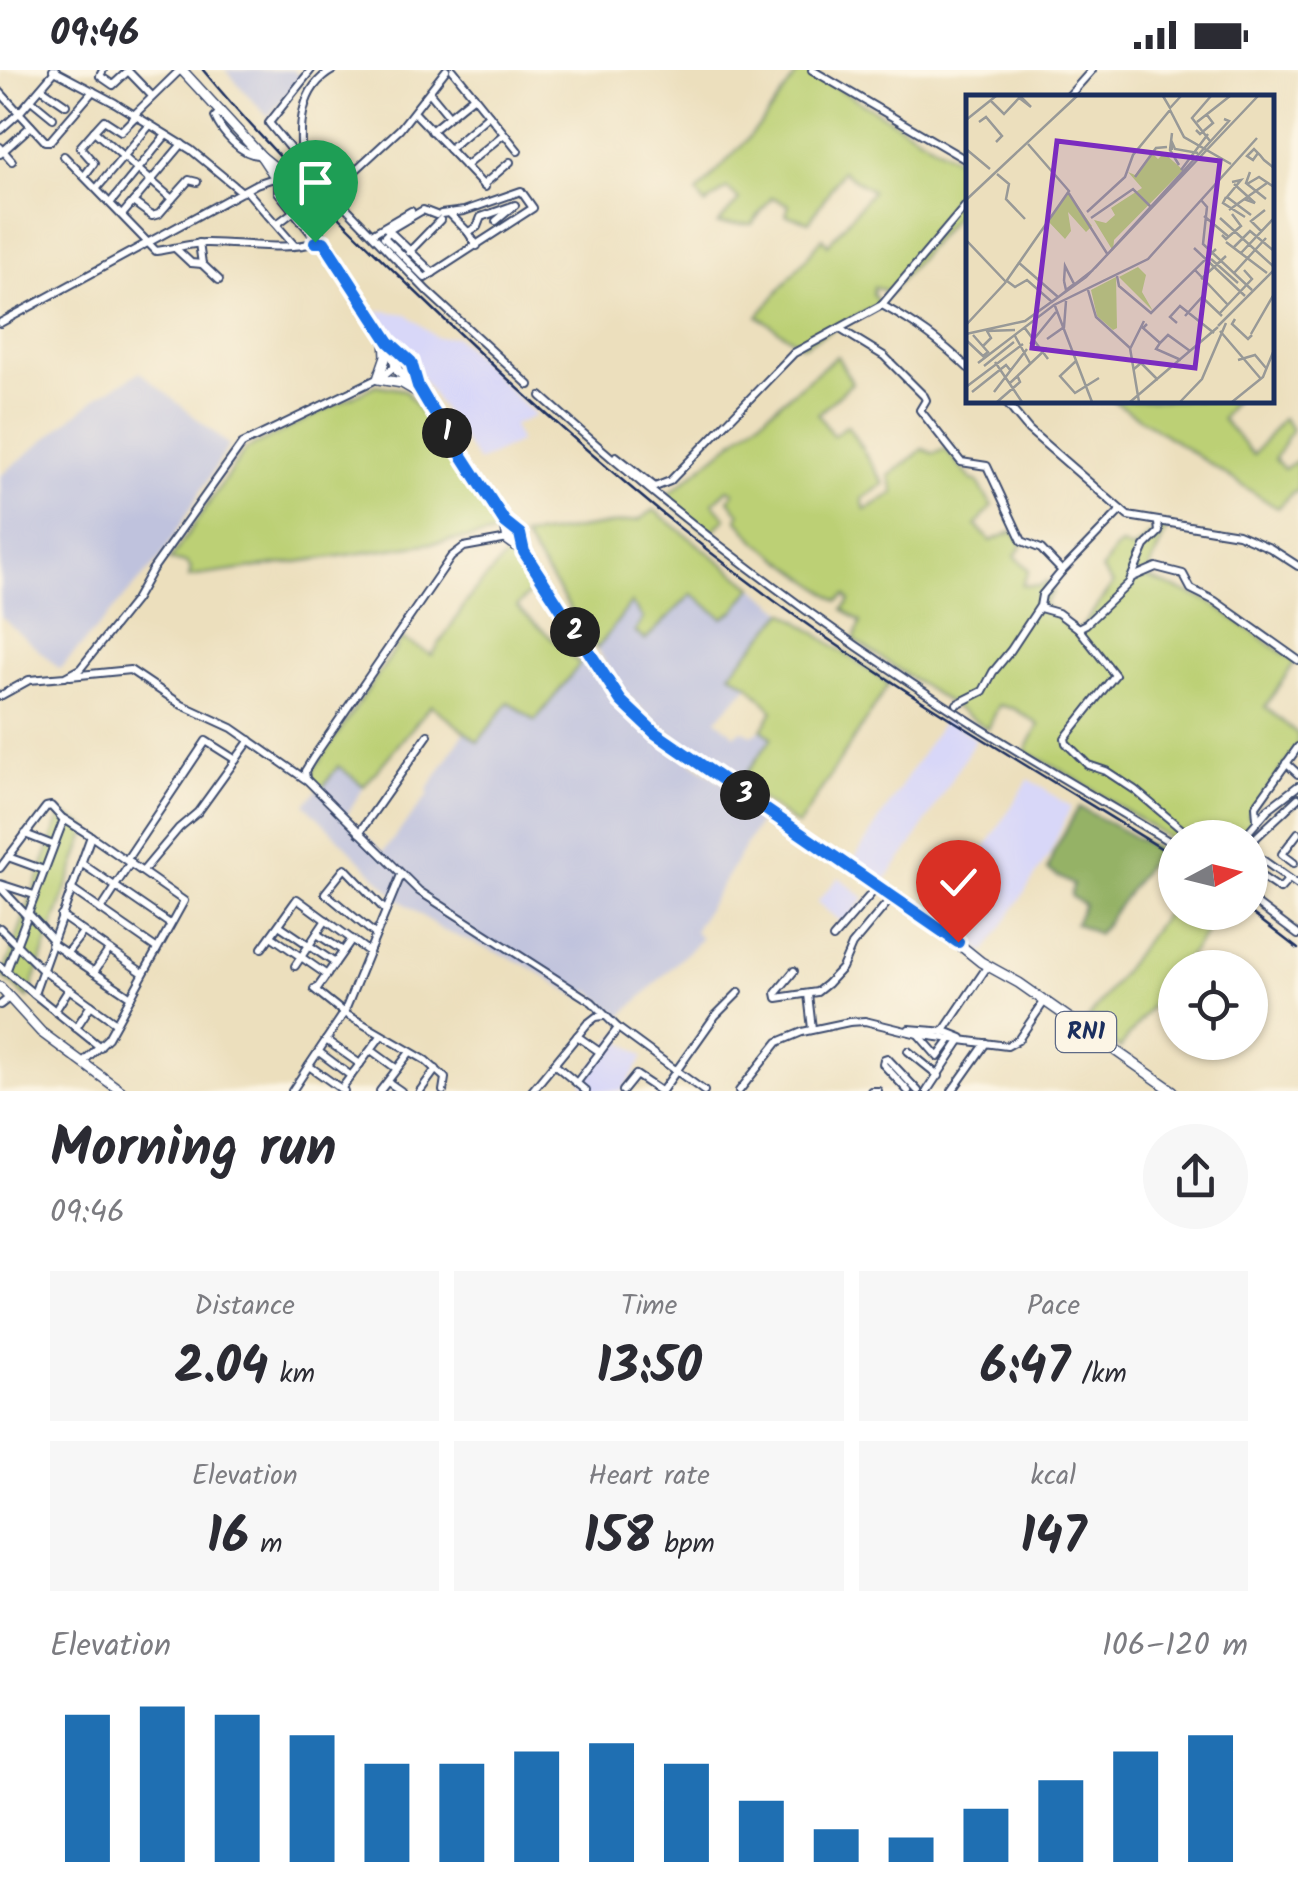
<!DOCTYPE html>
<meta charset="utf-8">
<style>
:root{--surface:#fff;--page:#f7f7f7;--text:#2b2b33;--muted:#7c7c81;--accent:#1f6fb2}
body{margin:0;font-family:Kalam,sans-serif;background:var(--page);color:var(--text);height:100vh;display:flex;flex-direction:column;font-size:38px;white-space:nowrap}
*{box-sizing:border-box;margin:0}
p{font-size:32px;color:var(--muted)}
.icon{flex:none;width:55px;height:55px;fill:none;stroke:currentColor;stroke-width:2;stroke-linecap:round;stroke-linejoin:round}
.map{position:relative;height:1021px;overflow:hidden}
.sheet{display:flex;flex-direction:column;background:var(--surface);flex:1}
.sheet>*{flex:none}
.needle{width:65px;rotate:83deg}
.buttons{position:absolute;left:1158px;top:750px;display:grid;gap:20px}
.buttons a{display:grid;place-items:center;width:110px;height:110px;border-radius:50%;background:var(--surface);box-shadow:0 2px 8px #0004;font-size:50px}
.pin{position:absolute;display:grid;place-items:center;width:85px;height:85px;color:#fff;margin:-102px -42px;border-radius:50% 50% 50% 0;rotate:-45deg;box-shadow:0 0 10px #0007}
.pin .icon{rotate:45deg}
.km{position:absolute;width:50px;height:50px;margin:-25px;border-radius:50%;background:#222;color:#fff;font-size:28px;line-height:50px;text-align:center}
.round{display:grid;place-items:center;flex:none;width:105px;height:105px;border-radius:52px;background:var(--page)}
.headline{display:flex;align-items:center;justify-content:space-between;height:170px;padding:0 50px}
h1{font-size:55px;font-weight:700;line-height:75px}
.metrics{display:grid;grid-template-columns:repeat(3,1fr);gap:15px;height:170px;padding:10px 50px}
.metrics div{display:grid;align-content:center;border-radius:0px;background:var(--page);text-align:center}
.metrics b{font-size:50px;font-weight:700}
.metrics small{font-size:28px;font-weight:400}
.metrics p{font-size:28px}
.chart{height:280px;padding:20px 50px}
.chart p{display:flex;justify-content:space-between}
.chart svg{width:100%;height:180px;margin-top:10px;stroke:var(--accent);stroke-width:6}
.status{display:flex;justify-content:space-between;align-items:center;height:70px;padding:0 50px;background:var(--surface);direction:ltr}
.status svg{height:28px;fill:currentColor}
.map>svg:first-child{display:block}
.built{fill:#d8d7f8}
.industrial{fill:#bfc2dd}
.green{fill:#bcd074;stroke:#6c8069;stroke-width:2.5}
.forest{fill:#95b266;stroke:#587062;stroke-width:2.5}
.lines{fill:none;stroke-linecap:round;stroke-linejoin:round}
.minor-casing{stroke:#3a496c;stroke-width:10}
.major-casing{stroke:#3a496c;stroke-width:12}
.minor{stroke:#fff;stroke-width:6}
.major{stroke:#fff;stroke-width:9}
.rail{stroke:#1b2f5e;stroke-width:2.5}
.route-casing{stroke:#fff;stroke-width:20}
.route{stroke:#1a73e8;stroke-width:12}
.labels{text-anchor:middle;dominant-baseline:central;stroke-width:8;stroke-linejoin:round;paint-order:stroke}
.shield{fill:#fcf5e5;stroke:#5e6a86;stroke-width:2.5}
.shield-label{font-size:25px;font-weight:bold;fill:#1b2f5e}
.inset-road{fill:none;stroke:#989997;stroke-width:2.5}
.view{fill:#7b2cbf;fill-opacity:0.15;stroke:#7b2cbf;stroke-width:5}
.inset-edge{fill:none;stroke:#1b2f5e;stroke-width:5}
</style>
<div class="status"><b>09:46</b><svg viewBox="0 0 49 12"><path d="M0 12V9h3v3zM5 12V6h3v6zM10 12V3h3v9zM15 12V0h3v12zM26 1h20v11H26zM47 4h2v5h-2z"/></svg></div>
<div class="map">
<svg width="1298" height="1021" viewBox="0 0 1298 1021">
<rect width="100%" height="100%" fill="#fcf5e5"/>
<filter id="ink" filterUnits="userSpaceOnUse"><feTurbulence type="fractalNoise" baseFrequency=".01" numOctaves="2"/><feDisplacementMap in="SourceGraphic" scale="20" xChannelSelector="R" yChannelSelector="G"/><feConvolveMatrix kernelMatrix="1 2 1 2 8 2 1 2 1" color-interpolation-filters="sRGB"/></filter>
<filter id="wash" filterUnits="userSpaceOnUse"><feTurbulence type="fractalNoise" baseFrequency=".0048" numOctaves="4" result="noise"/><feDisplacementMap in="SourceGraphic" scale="40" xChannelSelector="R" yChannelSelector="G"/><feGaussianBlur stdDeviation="2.25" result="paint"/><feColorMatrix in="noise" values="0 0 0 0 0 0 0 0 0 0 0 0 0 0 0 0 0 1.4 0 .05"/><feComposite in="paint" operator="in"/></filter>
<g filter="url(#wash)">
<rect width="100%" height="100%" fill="#ecdfbd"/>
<g class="built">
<polygon points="376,240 407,244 437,268 455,266 535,346 513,355 519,372 478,392"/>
<polygon points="945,648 976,669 913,773 882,814 853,791"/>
<polygon points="1029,709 1071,737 1049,785 985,883 940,849"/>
<polygon points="839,807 865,828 843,854 817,832"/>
<polygon points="615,966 644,987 622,1021 591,1021 581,1013"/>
</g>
<g class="industrial">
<polygon points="225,0 293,0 301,7 268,47"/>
<polygon points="140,302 229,375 161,487 60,599 0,546 0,406 99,326"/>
<polygon points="753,517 785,542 731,603 749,615 716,649 735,665 742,660 752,665 762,659 772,668 739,713 656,653 623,622 597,579 631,532 644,548 645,570 692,524 735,540"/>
<polygon points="587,590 621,638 650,665 766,741 694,861 702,868 621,947 590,920 582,929 523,893 442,860 397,828 305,734 338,696 364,716 346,746 383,782 429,724 427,721 465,661 477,672 509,632 535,651 580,595"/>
</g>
<g class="green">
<polygon points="800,0 807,0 968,96 968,131 890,222 874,217 873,224 880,234 802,276 758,246 823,168 828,175 872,121 842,101 809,152 786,145 789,135 772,127 752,154 718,154 739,130 727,118 705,135 697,123 763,52"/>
<polygon points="837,286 852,313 818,344 833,366 847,355 884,414 862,429 865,440 894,423 889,406 923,379 934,384 945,379 972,410 977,411 992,436 976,456 991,471 1014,461 1023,474 1015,486 1029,500 1022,515 1040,516 1047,512 1053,521 1044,534 1054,545 1078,562 1113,514 1102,500 1115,479 1122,475 1133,480 1160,456 1167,459 1146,507 1209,531 1295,592 1265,637 1298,664 1298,676 1249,745 1252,754 1240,767 1175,768 1175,772 1066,703 1025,681 1039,655 1015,639 999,635 988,659 854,570 861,552 843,539 850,531 846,525 838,531 755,470 737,449 740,444 729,430 734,422 728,419 713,433 726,448 710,464 664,428"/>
<polygon points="376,315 405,320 505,463 189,507 191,499 187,493 170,490 245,380"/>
<polygon points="1112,330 1235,330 1222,349 1253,385 1283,348 1292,359 1275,389 1284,399 1298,390 1298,422 1294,421 1277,438"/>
<polygon points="654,440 753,517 735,540 723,548 692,524 645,570 635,562 643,548 631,533 597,579 523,467 639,450"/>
<polygon points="508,484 535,516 517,537 580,594 535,651 509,632 478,672 431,635 364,716 338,696 320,721 310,705 402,569 432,585 472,524"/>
<polygon points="785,542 889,614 798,756 739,713 772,668 762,659 773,641 749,615 730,603"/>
<polygon points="62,743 88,758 28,928 3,906"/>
<polygon points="1175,830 1175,842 1221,843 1180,897 1175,898 1175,904 1120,978 1084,955"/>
</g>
<polygon class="forest" points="1079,737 1158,780 1098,864 1075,853 1084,835 1071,826 1073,815 1048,800 1053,783"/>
</g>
<g filter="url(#ink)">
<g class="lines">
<defs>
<g id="minor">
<polyline points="53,0 115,33 191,80 242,122"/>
<polyline points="103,0 100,6 113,15 128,1"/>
<path d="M333,0C299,18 299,58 302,92L427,221L529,315"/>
<polyline points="453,0 518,81"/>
<polyline points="812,0 968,91"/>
<polyline points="128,1 152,26"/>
<polyline points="41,18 66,35"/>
<polyline points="0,22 45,71 50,71 93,21"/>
<polyline points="430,23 449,46"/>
<polyline points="1067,28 1092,0"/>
<polyline points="31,30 53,48"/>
<path d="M220,42L215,47C222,63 241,85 259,85"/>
<polyline points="414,42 485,117"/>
<polyline points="134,45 180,0"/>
<polyline points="136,46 121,61 104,50 94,61 172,129 189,110 197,112"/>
<polyline points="0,60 20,42 56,0"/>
<polyline points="431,61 474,26"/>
<polyline points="0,77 12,91"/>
<polyline points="449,79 489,45"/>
<polyline points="0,84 31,56"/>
<path d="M64,86L156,181C172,179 188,174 204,173C235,172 290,182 315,172"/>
<polyline points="292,87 291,80 269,53 311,0"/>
<polyline points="465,96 504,64"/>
<polyline points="289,99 309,128 317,155"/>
<polyline points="85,105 94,93 80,77 94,61"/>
<polyline points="278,114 278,122 318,172"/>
<polyline points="483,115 510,92"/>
<polyline points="97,118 149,56"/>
<polyline points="246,120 294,175"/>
<polyline points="334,120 400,59 446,0"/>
<polyline points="111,132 166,65"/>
<polyline points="133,132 152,146 159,144 172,129"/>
<polyline points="449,143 468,162 477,176"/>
<polyline points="122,145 182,74"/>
<polyline points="277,154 293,142"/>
<polyline points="385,157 433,203"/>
<polyline points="389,160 423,140 436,145"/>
<polyline points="390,161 384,167 425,208 533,138 521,121 464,141 441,144"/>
<polyline points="375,162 411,141"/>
<polyline points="468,162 477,157 481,147 515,135 496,151"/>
<polyline points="199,173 202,194"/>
<polyline points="175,178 191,193 202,194 219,210"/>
<polyline points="409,182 440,150"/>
<path d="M882,235C916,254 940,271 968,298"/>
<polyline points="0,253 256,114 274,108"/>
<polyline points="840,259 884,286 924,326 926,330 920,340 961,392 987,396 1022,471 1041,479 1062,501 1042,525 1040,536 1011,580 993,602 983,621 957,634"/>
<path d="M541,326C673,445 816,553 966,649C1034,693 1106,733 1175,775"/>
<polyline points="1004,330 1029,360 1128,446 1238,464 1270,478 1298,496"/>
<polyline points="616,386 655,417 670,411 794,283 882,235 968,133"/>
<polyline points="508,469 464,477 451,487 313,688 305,701 306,709 419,821 592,932 618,958 704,1021"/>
<polyline points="1062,501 1121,440"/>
<polyline points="1133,507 1156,497 1183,504 1191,519 1215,531 1298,590"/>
<polyline points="1040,538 1058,543 1078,558 1086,554 1129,513 1145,476 1159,462 1158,453"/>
<polyline points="1078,558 1115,605 1065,668 1066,673 1088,695 1106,701 1135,720 1192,768"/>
<polyline points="70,606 130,600 182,635 232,658 305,709"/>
<polyline points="0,626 29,610 65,607 80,599 135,530 152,500 242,374 383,306 396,295"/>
<polyline points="1286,693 1298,704"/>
<polyline points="1257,749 1256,736 1298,677"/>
<polyline points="359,763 428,665"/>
<polyline points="25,764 53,775"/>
<polyline points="1243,768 1268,739 1298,716"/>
<polyline points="1250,773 1298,728"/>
<polyline points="1250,781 1298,815"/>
<polyline points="8,787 44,800"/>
<polyline points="127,789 206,671 236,690"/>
<polyline points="81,793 170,854"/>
<polyline points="1294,793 1282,784 1298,763"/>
<polyline points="0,798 46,737 51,736 63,749"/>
<polyline points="1250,799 1280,819 1289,809"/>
<polyline points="143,801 179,758 198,742 250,670"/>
<polyline points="0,814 34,825"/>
<polyline points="115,816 131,792"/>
<polyline points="0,817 27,846"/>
<polyline points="71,819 156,878"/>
<polyline points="1250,829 1298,865"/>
<polyline points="101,840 116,817"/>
<polyline points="28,843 52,869"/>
<polyline points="61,846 143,903"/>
<polyline points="279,855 335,893"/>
<polyline points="0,858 41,899 116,953"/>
<polyline points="317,864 343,881"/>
<polyline points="376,865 325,823 345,798 386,841"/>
<polyline points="271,866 327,905"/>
<polyline points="833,868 877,817"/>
<polyline points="51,873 131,927"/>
<polyline points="262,878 297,829 369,882 344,943 292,1021"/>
<polyline points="369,882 401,805"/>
<polyline points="66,884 83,862"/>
<polyline points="0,896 33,923"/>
<polyline points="295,896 326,850"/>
<polyline points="794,901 776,923 777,928 817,922 827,914"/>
<polyline points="6,902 64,749 91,766"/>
<polyline points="94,902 109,880"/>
<polyline points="828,913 842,898 852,875 892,827"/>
<polyline points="314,919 344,943 425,990 445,1008 443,1021"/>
<polyline points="316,920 352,869"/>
<polyline points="808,924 812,959"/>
<polyline points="0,935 9,928"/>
<polyline points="55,941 69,919"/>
<polyline points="76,958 91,935"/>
<polyline points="909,959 947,962 962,968 927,1021"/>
<polyline points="943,962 987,897"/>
<polyline points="918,964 938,987 951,969"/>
<polyline points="577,966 600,982 578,1011"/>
<polyline points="326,970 360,994"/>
<polyline points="371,980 397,999"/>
<polyline points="908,981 939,1006"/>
<polyline points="319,982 351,1006"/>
<polyline points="600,982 618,958"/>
<polyline points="83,992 108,968 184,831 91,766 34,924 100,977"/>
<polyline points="554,994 586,1021"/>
<polyline points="309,996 344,1021"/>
<polyline points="388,1012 401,1021"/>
<polyline points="341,1019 381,966"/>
<polyline points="380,1021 410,982"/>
<polyline points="420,1021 436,999"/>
<polyline points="532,1021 587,954 596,947 603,946"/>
<polyline points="623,1021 636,1005 660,1021"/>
<polyline points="662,1021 715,946 739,922"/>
<polyline points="739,1021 778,972 802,962 849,952 865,951 922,965 1007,976 1018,970 1044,932"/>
<polyline points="871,1021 878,1021"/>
<polyline points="908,1021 883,994 884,989 887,988 918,1021"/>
<polyline points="952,1021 986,973"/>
</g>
<g id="major">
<polyline points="182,0 262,87 284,105 313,154"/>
<path d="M262,87L293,134L314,156L389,272L410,291L418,316L428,333L505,452L519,464L524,482C560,538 603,625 655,663L945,863L981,892L1019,913L1173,1021"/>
<polyline points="385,268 386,286 378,309 402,313 421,324"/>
<polyline points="390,276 398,301 415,315"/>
<polyline points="505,452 508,470 522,480"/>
<polyline points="0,917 41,962 121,1021"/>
</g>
</defs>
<use href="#minor" class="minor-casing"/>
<use href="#major" class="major-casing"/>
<use href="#minor" class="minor"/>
<use href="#major" class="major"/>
<g class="rail">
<path d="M203,0C270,81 347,156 423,229C541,343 665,453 798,548C919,634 1049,708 1175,787"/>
<polyline points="1250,842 1298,879"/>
</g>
</g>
</g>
<g class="lines" filter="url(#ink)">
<defs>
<polyline id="route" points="315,172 324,172 389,272 411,292 418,316 428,333 505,452 520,464 524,482 621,631 655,663 958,872"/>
</defs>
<use href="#route" class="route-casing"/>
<use href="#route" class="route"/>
</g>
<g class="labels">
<rect class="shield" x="1056" y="942" width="60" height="40" rx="8"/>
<g class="shield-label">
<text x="1086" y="962">RN1</text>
</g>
</g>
<g transform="translate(966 25)">
<rect width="308" height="308" fill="#ecdfbd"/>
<path d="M186,58L192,64L198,58L217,75L148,145L147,156L128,125L140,128L149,120L145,113L176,93L162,77L169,80ZM103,98L126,131L120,137L102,117L105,136L99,144L81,125ZM172,172L180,180L176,197L187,216L153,182ZM150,182L151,233L147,235L131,221L125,195Z" fill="#bcd074"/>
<path class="inset-road" d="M197,1L204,13L215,1M52,2L65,12L54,1M25,6L38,19L55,1M0,25L30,1M13,27L20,22L36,41L30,47M231,27L264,1M230,35L234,39L247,28L241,20M206,38L204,55L213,70M244,46L226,23L245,1M0,54L24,74M206,55L205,45L209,54L232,58M292,58L287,65L281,61L288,54L294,60L298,65L308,73M215,75L242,39M284,77L280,88L300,104M31,79L43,89L40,104L59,124M169,82L190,53L201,52M266,87L275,85L261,102L285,120M268,89L289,108L278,104M281,89L293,82L308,92M102,97L142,160M260,102L257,108L279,122M0,105L111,1M235,105L241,112L237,149L286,195M263,115L301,88M121,117L159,82L167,60L204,15L218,42L265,69M238,121L263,142M125,123L167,94L186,113M254,123L308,172M295,136L285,126L299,115M256,140L260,144L275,131L266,119M0,145L40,187M260,147L301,178M228,153L279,201M267,153L284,136L308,156M274,159L308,123M245,164L272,188M52,167L92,202M129,173L263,26L258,24M229,175L262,210M268,178L300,143M151,181L153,191L185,218L250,154M235,184L260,161M41,186L49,192L61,185L86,207L127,175M98,186L99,171L108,189L100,195L98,186M122,195L130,222L164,253L173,307M89,211L126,307M254,218L286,184L278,175M219,221L236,202L256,221M269,224L266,229L282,244L286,240M211,228L204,222L214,211L248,238M181,229L177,233L194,248L190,254L215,265M0,230L39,188L103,96L62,49M252,231L308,175M58,232L82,264M254,236L295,284M0,239L59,226L120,182L292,1M285,239L308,199M49,241L64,268M81,244L98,232L100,206M0,245L17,261L22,257L7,240M194,248L202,240L224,256M64,249L90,217M17,251L25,243L21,236L49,235M164,254L178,226M272,265L289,260L300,273M110,266L94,281L109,298L133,283M29,267L56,307M12,268L88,210L182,164L291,43M18,271L48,247M168,274L175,268L192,285M44,288L81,253M0,292L57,249M6,297L40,270L45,276M28,297L61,254M31,307L54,287L51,280M164,307L252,232M214,307L236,284L260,228M266,307L297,282L308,255"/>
<path class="view" d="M91,46L254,66L229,273L66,253Z"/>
<rect width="308" height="308" class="inset-edge"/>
</g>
</svg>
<div class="buttons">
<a><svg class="needle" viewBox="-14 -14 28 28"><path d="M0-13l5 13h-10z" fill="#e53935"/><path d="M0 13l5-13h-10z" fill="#7c7c81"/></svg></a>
<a><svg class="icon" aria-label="locate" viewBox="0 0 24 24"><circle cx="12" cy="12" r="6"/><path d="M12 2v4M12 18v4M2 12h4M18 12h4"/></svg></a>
</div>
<div class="pin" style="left:315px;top:172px;background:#1e9e55"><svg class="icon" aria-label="arrive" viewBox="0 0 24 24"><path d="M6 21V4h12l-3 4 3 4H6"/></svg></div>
<div class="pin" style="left:958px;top:872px;background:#d93025"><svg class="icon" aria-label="check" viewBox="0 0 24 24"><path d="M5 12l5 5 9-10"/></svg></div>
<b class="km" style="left:447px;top:363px">1</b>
<b class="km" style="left:575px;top:562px">2</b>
<b class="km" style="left:745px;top:725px">3</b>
</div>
<section class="sheet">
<div class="headline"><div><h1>Morning run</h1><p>09:46</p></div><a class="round"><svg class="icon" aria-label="share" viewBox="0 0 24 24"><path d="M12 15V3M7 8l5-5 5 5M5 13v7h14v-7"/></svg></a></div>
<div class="metrics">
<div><p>Distance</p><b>2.04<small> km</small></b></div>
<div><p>Time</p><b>13:50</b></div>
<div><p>Pace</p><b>6:47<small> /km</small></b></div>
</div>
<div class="metrics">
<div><p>Elevation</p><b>16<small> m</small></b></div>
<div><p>Heart rate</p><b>158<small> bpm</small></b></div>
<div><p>kcal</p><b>147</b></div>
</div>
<div class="chart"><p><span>Elevation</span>106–120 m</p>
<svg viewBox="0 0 160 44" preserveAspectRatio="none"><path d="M5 44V8M15 44V6M25 44V8M35 44V13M45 44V20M55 44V20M65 44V17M75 44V15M85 44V20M95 44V29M105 44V36M115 44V38M125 44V31M135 44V24M145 44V17M155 44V13"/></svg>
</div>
</section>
